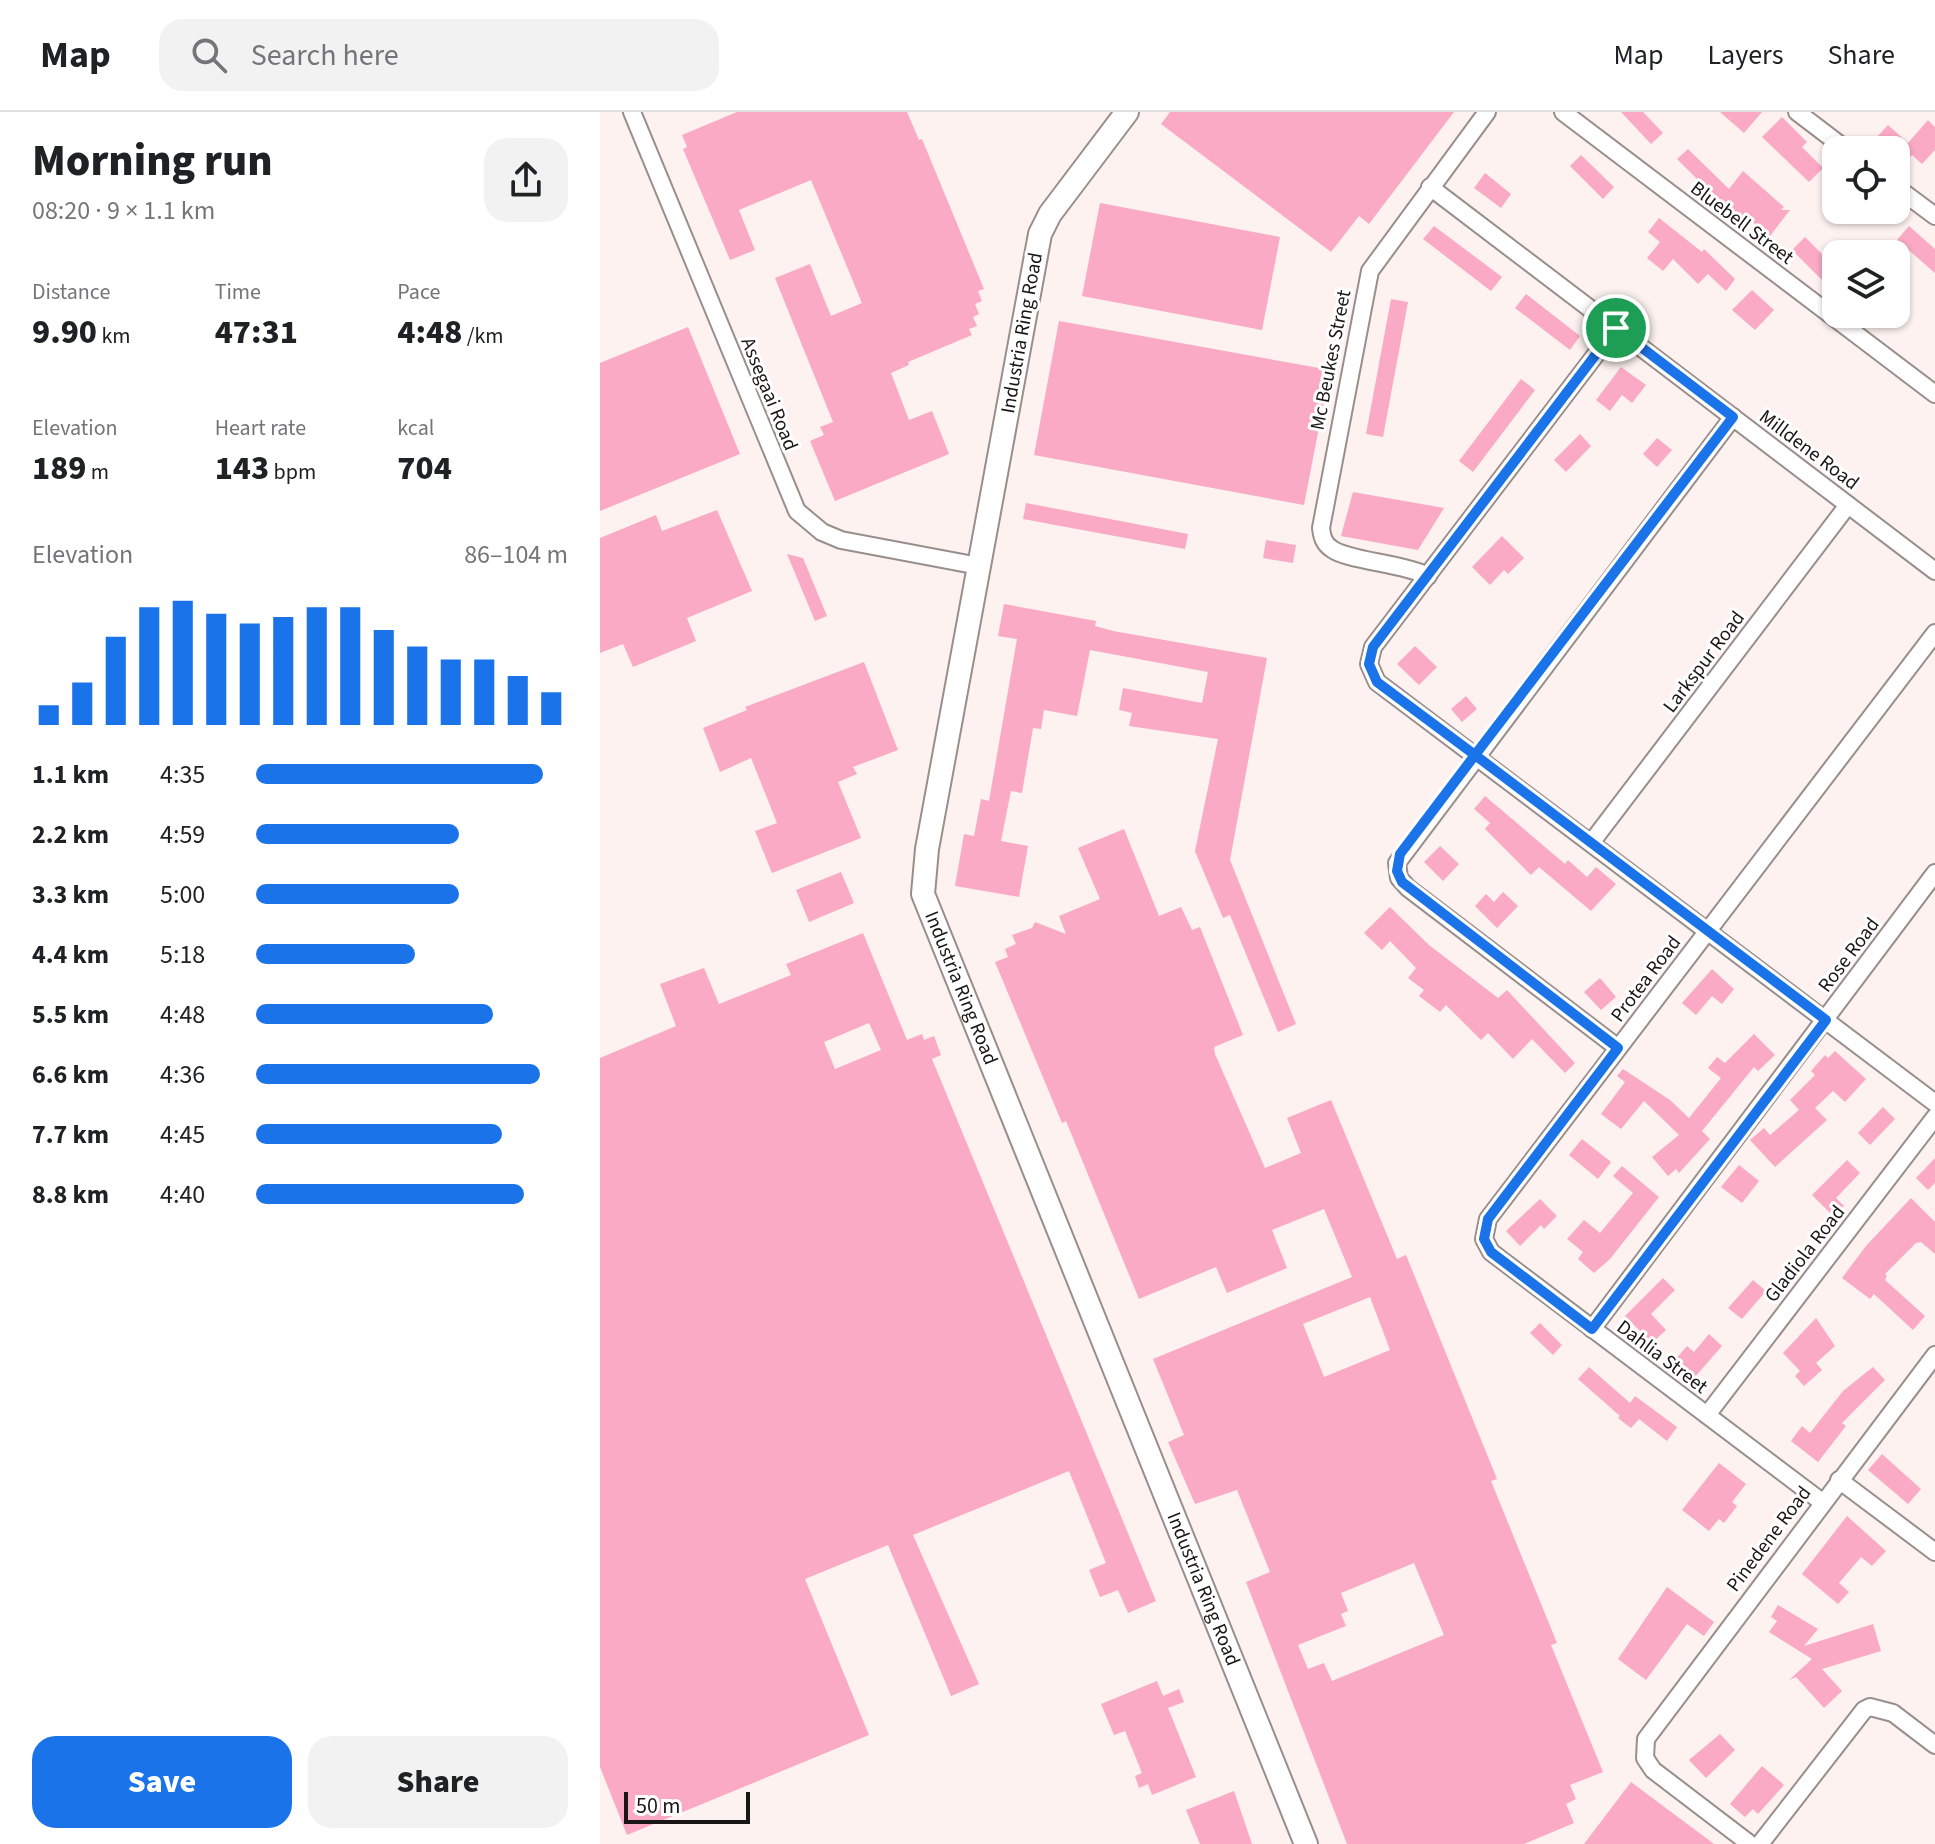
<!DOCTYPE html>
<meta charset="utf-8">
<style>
:root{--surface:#fff;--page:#f2f2f2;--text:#202124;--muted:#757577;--line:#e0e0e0;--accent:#1a73e8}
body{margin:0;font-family:"Source Sans 3",sans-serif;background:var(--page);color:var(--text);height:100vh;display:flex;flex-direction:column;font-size:30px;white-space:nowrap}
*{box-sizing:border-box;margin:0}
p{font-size:26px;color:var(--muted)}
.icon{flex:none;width:44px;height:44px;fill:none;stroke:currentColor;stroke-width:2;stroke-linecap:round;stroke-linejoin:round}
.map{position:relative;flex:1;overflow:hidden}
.sheet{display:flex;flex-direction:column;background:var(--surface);width:600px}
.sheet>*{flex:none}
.controls{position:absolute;left:1222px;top:24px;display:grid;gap:16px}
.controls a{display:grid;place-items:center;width:88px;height:88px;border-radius:16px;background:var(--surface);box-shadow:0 2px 6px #0004;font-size:40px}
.scale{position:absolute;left:24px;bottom:20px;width:126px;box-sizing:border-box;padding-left:8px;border:4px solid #1a1616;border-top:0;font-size:22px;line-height:28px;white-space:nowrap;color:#1a1616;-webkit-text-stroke:6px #fff;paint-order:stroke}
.pin{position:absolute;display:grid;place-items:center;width:68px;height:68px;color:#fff;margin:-34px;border:4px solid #fff;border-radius:50%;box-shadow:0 2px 8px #0007}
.round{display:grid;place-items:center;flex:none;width:84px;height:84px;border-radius:24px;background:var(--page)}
.overview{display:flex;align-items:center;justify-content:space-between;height:136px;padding:0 32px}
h1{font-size:44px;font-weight:800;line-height:60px}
.figures{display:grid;grid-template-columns:repeat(3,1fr);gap:12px;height:136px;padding:8px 32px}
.figures div{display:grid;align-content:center}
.figures b{font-size:34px;font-weight:800}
.figures small{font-size:22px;font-weight:400}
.figures p{font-size:22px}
.chart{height:224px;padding:16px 32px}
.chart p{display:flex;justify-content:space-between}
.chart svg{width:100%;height:144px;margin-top:8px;stroke:var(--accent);stroke-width:6}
.primary-button{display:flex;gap:16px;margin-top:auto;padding:16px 32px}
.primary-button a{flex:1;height:92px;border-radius:24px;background:var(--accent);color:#fff;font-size:32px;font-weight:800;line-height:92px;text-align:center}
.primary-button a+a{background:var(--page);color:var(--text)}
ul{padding:0 32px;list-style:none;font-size:26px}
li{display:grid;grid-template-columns:128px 96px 1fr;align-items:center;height:60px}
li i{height:20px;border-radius:10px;background:var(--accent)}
header{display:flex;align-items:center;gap:48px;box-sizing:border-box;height:112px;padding:0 40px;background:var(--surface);border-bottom:2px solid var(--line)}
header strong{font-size:38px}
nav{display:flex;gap:44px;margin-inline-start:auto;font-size:28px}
.search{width:560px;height:72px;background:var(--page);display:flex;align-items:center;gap:20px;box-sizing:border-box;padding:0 28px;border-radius:24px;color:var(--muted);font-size:30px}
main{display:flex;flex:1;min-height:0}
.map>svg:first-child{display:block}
.building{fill:#faaac4;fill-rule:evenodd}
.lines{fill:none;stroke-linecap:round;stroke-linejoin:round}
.street-casing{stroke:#988e8c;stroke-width:20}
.secondary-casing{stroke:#988e8c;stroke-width:26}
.street{stroke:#fff;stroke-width:16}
.secondary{stroke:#fff;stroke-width:22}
.route-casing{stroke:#fff;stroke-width:16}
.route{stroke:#1a73e8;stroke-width:10}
.labels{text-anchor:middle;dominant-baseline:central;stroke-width:6;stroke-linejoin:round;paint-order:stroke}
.street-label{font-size:20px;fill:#1a1616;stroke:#fff}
</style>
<header>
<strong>Map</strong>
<div class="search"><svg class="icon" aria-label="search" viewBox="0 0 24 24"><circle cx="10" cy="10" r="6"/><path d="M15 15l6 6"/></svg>Search here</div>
<nav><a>Map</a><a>Layers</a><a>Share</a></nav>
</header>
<main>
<section class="sheet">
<div class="overview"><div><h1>Morning run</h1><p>08:20 · 9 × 1.1 km</p></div><a class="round"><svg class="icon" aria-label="share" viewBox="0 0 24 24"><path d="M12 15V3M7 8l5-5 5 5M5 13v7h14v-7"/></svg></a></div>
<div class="figures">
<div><p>Distance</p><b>9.90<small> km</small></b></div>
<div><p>Time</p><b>47:31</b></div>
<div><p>Pace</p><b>4:48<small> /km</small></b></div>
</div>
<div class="figures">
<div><p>Elevation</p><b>189<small> m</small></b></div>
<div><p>Heart rate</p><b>143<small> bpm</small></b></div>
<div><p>kcal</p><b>704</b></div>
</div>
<div class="chart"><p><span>Elevation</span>86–104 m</p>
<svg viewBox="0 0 160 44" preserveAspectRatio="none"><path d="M5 44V38M15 44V31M25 44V17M35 44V8M45 44V6M55 44V10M65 44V13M75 44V11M85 44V8M95 44V8M105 44V15M115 44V20M125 44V24M135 44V24M145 44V29M155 44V34"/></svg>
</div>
<ul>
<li><b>1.1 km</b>4:35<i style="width:92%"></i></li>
<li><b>2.2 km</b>4:59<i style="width:65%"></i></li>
<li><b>3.3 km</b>5:00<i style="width:65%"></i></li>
<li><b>4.4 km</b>5:18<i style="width:51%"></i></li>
<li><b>5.5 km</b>4:48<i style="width:76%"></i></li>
<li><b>6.6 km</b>4:36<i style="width:91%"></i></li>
<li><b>7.7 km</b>4:45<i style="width:79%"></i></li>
<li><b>8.8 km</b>4:40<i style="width:86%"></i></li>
</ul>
<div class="primary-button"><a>Save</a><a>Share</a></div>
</section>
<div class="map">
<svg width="1335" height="1732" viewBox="0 0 1335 1732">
<rect width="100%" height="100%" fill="#fdf2f0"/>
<g class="building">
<polygon points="137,0 307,0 319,28 322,27 384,177 378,179 382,189 375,192 379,202 373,205 377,214 369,217 372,223 308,250 309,253 291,261 309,308 332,299 349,342 235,389 210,329 224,323 220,315 233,310 175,166 210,152 231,204 262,191 211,68 139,98 155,138 130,148 83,37 87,35 82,23"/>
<polygon points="570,0 854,0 769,112 759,104 731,140 561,12"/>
<polygon points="1021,0 1043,0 1063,21 1051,32"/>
<polygon points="1120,0 1162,0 1144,21"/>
<polygon points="1182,5 1207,30 1202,35 1223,56 1209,70 1162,25"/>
<polygon points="1328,8 1335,15 1335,38 1322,52 1312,43 1304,51 1296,44 1296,38 1289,38 1276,26 1288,13 1308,31"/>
<polygon points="1088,37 1129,77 1143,59 1184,95 1181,98 1190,98 1170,124 1150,108 1146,114 1117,92 1119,89 1077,47"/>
<polygon points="981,43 1014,75 1003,87 970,54"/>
<polygon points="885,61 911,82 901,96 874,76"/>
<polygon points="500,91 680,125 662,218 482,184"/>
<polygon points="1059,106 1102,140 1104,137 1135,167 1126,179 1108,162 1098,172 1073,147 1063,159 1047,146 1060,130 1048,120"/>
<polygon points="834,114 902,165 891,179 823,127"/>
<polygon points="1309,114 1335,137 1335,161 1297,128"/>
<polygon points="1205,125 1236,156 1225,171 1192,138"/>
<polygon points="1152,178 1174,198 1155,218 1132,198"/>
<polygon points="926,182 980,224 970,238 915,196"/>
<polygon points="791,187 808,190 783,325 766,322"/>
<polygon points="459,209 730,258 704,393 434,343"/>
<polygon points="88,215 140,342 0,399 0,251"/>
<polygon points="1021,255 1046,273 1032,291 1022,283 1010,299 996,288"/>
<polygon points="921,267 935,278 873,360 859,349"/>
<polygon points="980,322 991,334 966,360 954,348"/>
<polygon points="1057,326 1072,338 1057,355 1043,342"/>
<polygon points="753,380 844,396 818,438 741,424"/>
<polygon points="426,391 588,422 585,437 423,407"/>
<polygon points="117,398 152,479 87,506 96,529 33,555 23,532 0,541 0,426 56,403 62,419"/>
<polygon points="902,424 924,446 908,462 904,458 890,473 872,455"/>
<polygon points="666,428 696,433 693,451 663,446"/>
<polygon points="187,442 203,446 227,504 215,509"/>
<polygon points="404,492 496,509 495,514 513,519 667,546 630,748 696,912 678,920 630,803 623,806 595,739 618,627 529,614 532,601 519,598 523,576 602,591 608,560 490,538 477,604 444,598 441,617 433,616 422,681 411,679 401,729 428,734 419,785 355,774 364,722 374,724 381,687 389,689 417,527 398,524"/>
<polygon points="815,534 837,555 819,573 797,552"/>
<polygon points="264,550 298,638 253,655 257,662 238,670 261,726 172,761 155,719 177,711 151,646 120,660 103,616 147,598 145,595"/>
<polygon points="866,584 877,597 862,610 851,597"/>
<polygon points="885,684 965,752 968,748 987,765 996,755 1016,772 991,799 939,755 931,763 885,717 890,711 874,697"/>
<path d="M524,717L559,804L581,795L592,818L600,815L643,923L614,935L615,942L665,1056L701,1041L687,1006L731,988L797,1147L806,1143L897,1367L891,1369L957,1531L951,1533L1003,1660L970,1673L976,1687L966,1692L974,1711L924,1732H747L646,1470L670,1460L637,1378L595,1392L568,1330L584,1323L553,1247L752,1165L724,1097L672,1118L687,1156L627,1181L616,1155L539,1187L466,1009L462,1011L395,850L408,845L405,837L416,832L412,823L432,816L435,810L466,822L459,804L500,787L478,736ZM770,1185L790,1238L724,1265L703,1212ZM814,1451L844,1523L732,1569L724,1551L708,1557L698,1533L746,1514L741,1502L748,1499L741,1481Z"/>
<polygon points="840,734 859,752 843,769 824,750"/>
<polygon points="241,760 254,791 209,810 196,778"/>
<polygon points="903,780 918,794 897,816 875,794 886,782 894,790"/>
<polygon points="790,795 829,833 898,886 907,878 975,951 965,961 932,927 913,947 888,921 881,928 846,893 840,900 819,884 824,878 808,866 816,856 790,829 782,838 764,821"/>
<path d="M263,821L307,928L322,922L324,928L334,924L341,943L332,947L556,1489L528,1501L518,1478L500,1485L489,1458L506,1451L469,1359L313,1423L379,1572L351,1584L288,1433L205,1467L269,1623L27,1723L0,1655V946L76,914L60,872L104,856L119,892L191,863L186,852ZM269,911L281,938L235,957L224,930Z"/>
<polygon points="1112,857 1134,877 1122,892 1112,884 1096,903 1082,891"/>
<polygon points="1000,866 1016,885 1001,898 984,880"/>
<polygon points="1154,922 1175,943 1158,959 1154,955 1102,1019 1110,1027 1079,1061 1076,1057 1068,1064 1052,1045 1079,1023 1044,989 1021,1017 1001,1002 1025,970 1017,964 1023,957 1070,988 1089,1006 1121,966 1108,956 1117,945 1125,951"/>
<polygon points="1235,939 1266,967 1245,990 1233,979 1215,996 1227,1008 1175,1055 1150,1028 1164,1016 1170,1023 1199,998 1190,988 1215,963 1211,959 1225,943 1228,946"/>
<polygon points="1283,995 1295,1007 1270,1033 1258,1021"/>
<polygon points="982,1027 1011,1050 998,1067 969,1043"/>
<polygon points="1335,1046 1335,1071 1328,1078 1316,1066"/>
<polygon points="1247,1048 1260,1061 1236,1086 1244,1094 1233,1104 1212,1083"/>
<polygon points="1139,1053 1159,1069 1142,1091 1121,1075"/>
<polygon points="1022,1054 1059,1085 1010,1147 994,1161 978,1147 983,1140 967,1127 984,1108 1000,1121 1033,1081 1013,1064"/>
<polygon points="1311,1086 1335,1110 1335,1142 1321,1130 1316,1131 1285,1162 1287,1164 1285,1168 1325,1204 1313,1218 1274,1182 1270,1187 1242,1166 1266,1134"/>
<polygon points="940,1087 957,1104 944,1117 941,1113 920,1134 906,1119"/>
<polygon points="1063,1166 1075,1178 1051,1202 1066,1218 1052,1231 1025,1204"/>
<polygon points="1153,1168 1166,1179 1142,1207 1128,1196"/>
<polygon points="1216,1206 1235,1234 1216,1251 1222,1258 1204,1274 1195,1264 1200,1259 1183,1241"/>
<polygon points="940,1211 962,1233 953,1243 930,1221"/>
<polygon points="1109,1222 1122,1234 1094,1266 1074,1249 1087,1234 1094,1240"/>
<polygon points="989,1255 1030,1291 1035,1284 1077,1315 1067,1329 1039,1307 1031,1316 1018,1306 1020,1304 978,1267"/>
<polygon points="1273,1255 1285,1268 1242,1311 1246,1314 1218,1350 1191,1329 1202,1314 1210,1321 1243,1279"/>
<polygon points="1282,1342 1321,1377 1308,1392 1268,1358"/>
<polygon points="1119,1351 1146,1372 1132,1390 1137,1394 1124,1411 1119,1407 1109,1419 1082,1398"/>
<polygon points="1247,1404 1286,1439 1272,1454 1261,1445 1239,1471 1249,1480 1238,1492 1202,1462"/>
<polygon points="1067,1475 1114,1510 1104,1524 1087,1512 1046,1568 1018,1547"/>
<polygon points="1178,1493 1218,1517 1204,1534 1273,1512 1281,1539 1222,1557 1242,1579 1224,1596 1196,1565 1189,1568 1212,1547 1169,1520 1177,1509 1171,1505"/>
<polygon points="557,1569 563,1584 579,1577 584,1590 568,1596 596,1665 552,1683 548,1672 539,1676 535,1664 542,1661 525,1619 514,1623 501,1592"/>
<polygon points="1120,1622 1135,1638 1106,1666 1089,1648"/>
<polygon points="1162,1654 1184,1673 1158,1702 1153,1697 1145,1705 1130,1692"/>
<polygon points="1031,1670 1114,1732 984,1732"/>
<polygon points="634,1679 652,1732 600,1732 586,1698"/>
</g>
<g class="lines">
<defs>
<g id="street">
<polyline points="32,0 197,399 222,420 241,428 379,454"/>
<polyline points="963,0 1335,282"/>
<polyline points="1197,0 1247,38"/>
<polyline points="830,75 1335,459"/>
<polyline points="1296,75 1335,104"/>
<polyline points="1016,216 773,535 769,552 777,570 1335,991"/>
<path d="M828,464C802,451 748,449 732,437C724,432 722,425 721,416L770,159L887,0"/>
<polyline points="991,731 1248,393"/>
<polyline points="1018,936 808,776 799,766 797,751 1133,305"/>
<polyline points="992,1217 1335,761"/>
<polyline points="1107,1303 1335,1005"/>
<polyline points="1239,1368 1335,1440"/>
<polyline points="1222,1390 891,1140 884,1127 888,1107 1335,521"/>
<polyline points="1150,1732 1053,1658 1045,1646 1046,1627 1335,1243"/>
<polyline points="1160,1732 1264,1598 1270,1595 1293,1601 1335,1633"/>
</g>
<g id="secondary">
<path id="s1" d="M527,0L450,102L440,122L327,737L323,782L706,1732"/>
</g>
</defs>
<use href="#street" class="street-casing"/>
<use href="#secondary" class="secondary-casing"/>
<use href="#street" class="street"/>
<use href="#secondary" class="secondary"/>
</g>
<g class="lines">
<defs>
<polyline id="route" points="1016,216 773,535 769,552 777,570 875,643 800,742 797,759 802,770 1018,936 888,1107 884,1127 891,1140 992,1217 1226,908 875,643 1133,305 1016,216"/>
</defs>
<use href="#route" class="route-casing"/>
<use href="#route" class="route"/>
</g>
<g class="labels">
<g class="street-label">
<text transform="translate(1142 111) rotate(37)">Bluebell Street</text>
<text transform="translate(422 221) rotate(-80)">Industria Ring Road</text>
<text transform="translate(731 248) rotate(-79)">Mc Beukes Street</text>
<text transform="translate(169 282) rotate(68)">Assegaai Road</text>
<text transform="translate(1209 338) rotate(37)">Milldene Road</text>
<text transform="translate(1104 550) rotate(-53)">Larkspur Road</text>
<text transform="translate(1249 843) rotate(-53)">Rose Road</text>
<text transform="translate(1046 867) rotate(-53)">Protea Road</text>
<text stroke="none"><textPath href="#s1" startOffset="922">Industria Ring Road</textPath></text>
<text transform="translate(1205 1142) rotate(-52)">Gladiola Road</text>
<text transform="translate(1062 1245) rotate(37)">Dahlia Street</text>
<text transform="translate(1169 1427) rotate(-53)">Pinedene Road</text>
<text stroke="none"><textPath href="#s1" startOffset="1570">Industria Ring Road</textPath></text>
</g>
</g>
</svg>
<div class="controls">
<a><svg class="icon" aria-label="locate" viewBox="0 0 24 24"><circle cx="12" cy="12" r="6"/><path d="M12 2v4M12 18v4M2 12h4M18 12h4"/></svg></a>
<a><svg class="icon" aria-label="layers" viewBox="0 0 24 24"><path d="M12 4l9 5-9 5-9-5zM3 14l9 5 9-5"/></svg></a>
</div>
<div class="scale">50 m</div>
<div class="pin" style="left:1016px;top:216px;background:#1e9e55"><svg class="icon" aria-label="arrive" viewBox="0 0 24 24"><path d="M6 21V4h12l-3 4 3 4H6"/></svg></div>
</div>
</main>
